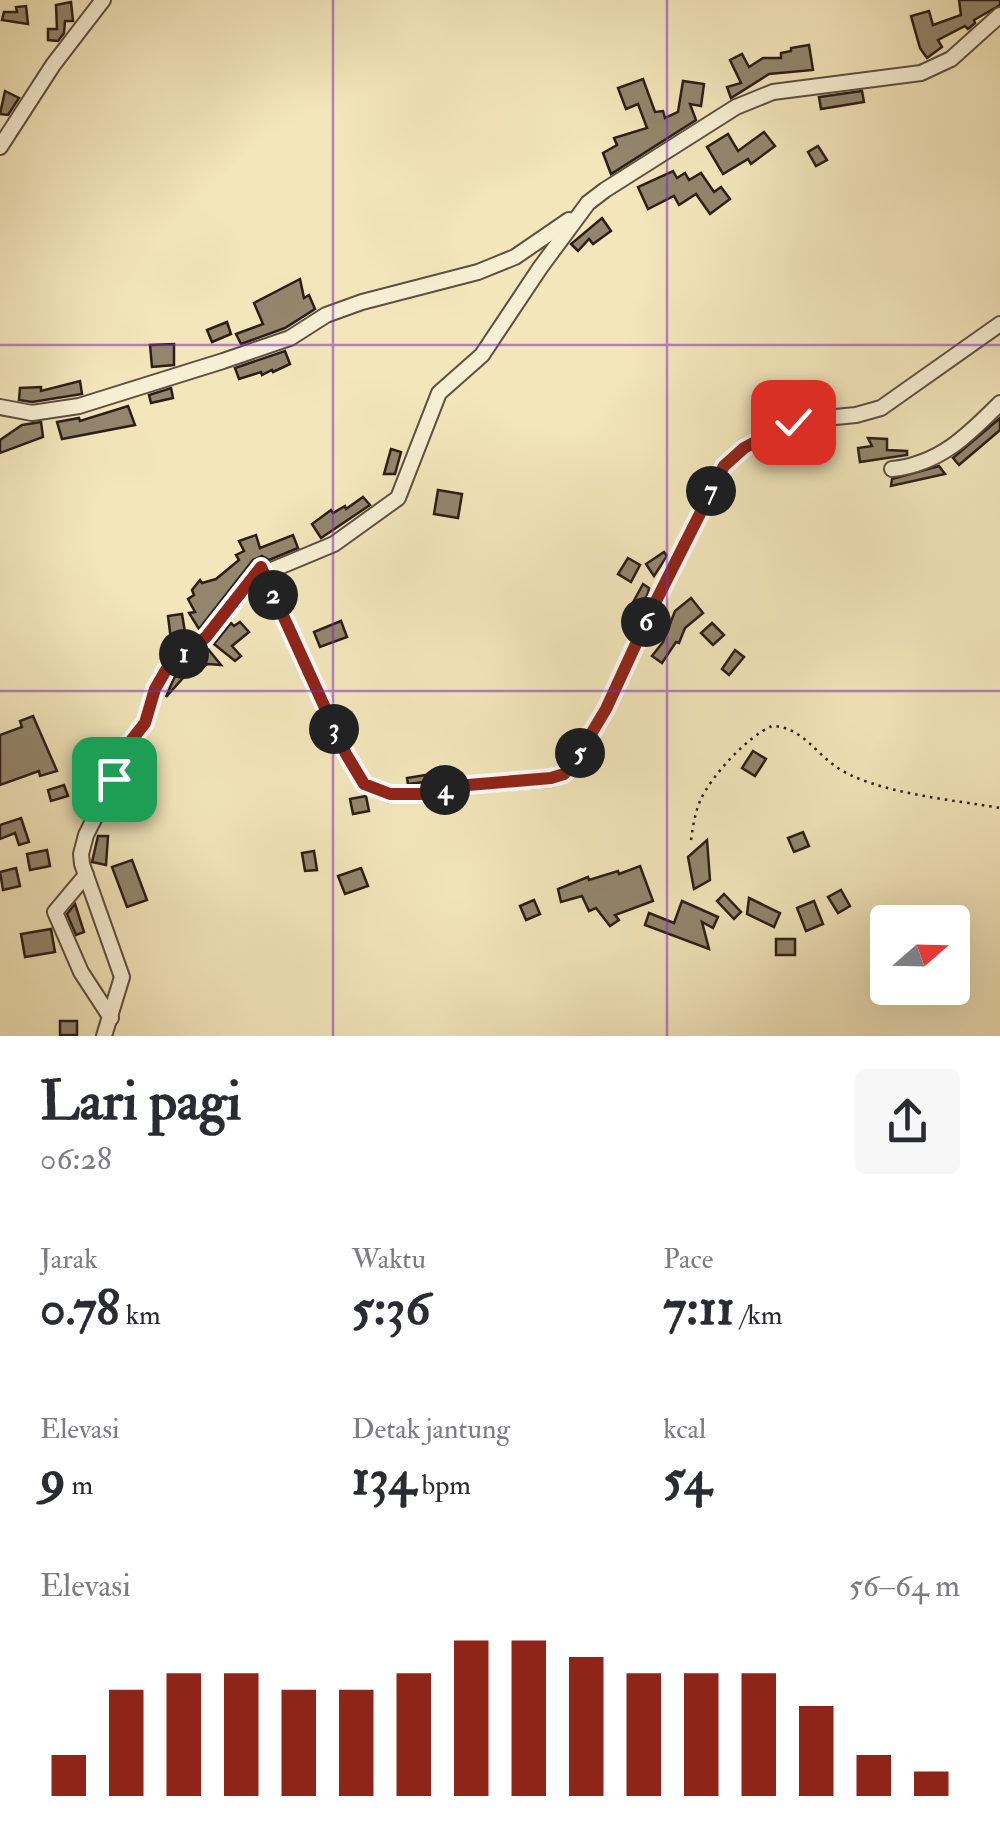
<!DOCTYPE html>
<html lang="id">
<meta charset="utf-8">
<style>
:root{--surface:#fff;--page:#f7f7f7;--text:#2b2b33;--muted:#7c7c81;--accent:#8f2418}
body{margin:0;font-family:"IM FELL Double Pica",serif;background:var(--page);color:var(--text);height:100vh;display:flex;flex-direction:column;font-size:38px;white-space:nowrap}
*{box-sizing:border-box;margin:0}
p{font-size:32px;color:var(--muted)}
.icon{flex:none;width:55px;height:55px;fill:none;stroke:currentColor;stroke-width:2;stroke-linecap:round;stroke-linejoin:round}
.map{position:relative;height:1036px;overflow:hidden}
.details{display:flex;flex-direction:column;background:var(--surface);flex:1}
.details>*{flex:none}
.needle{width:65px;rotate:70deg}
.controls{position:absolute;left:870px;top:905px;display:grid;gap:20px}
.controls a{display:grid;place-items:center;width:100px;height:100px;border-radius:10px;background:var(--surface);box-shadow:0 10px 40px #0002;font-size:50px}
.pin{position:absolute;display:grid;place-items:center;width:85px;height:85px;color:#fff;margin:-42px;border-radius:20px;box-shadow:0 5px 15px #0006}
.km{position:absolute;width:50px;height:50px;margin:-25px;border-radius:50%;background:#222;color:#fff;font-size:28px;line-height:50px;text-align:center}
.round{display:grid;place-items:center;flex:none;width:105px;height:105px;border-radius:10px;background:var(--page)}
.head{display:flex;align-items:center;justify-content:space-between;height:170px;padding:0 40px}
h1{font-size:55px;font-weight:700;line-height:75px}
.metrics{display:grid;grid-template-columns:repeat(3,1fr);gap:15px;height:170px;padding:10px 40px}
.metrics div{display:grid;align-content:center}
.metrics b{font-size:50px;font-weight:700}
.metrics small{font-size:28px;font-weight:400}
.metrics p{font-size:28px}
.chart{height:280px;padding:20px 40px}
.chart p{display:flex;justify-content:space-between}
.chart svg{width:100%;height:180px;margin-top:10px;stroke:var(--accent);stroke-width:6}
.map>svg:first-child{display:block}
.building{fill:#93866d;stroke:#2b1d18;stroke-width:2.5}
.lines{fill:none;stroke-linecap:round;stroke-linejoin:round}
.minor-casing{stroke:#5d4f41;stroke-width:18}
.path{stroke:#2b1d18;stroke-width:2.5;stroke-dasharray:2.5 5;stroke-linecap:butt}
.minor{stroke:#f7efd3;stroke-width:14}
.route-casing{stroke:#fff;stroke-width:20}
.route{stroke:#8f2418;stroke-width:12}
.grid{fill:none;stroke:#7b2cbf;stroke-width:2.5;stroke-opacity:0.55}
</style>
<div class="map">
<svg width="1000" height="1036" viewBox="0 0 1000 1036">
<rect width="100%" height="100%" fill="#f3e6bb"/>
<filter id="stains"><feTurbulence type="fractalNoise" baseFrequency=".002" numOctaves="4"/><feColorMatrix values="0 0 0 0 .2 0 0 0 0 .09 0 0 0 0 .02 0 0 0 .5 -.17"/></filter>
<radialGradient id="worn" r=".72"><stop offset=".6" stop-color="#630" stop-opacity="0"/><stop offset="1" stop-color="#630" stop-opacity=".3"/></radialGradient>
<g class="building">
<polygon points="959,0 1000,0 1000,5 974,20 975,23 968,29 965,26 938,40 942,47 927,58 920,48 911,16 929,11 933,25 961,15"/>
<polygon points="71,2 73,21 65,21 64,33 58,41 48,40 48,29 57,29 56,5"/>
<polygon points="26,6 28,24 2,20 4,12 17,12 16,7"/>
<polygon points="809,45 813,70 769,74 731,98 727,87 741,83 730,60 742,54 749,67 763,58 781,58 781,53 791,51 791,48"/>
<polygon points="643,79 655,112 663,111 665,118 678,112 683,81 704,84 701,106 690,104 696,120 611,174 603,153 617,145 614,138 647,128 638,104 626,109 618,88"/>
<polygon points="5,91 19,98 8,115 0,114"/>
<polygon points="862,91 864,102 821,109 819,97"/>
<polygon points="764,132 775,146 751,164 748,159 723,174 707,147 728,134 738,151"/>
<polygon points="818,146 827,160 816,166 808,152"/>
<polygon points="673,171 677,178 685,173 689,180 701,173 714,192 721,187 730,199 710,214 696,194 679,205 674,196 648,209 638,187"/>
<polygon points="602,218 611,231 593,244 589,239 578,251 571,244"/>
<polygon points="300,279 304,298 309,295 315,309 285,328 241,344 236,334 263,324 254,303"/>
<polygon points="227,322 231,334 212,342 207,330"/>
<polygon points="174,344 174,365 152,367 150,345"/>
<polygon points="285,351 290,364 273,372 272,370 262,375 261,372 239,379 235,368"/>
<polygon points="80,381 82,394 32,402 19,400 20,388 41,387 41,391"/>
<polygon points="171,388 173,398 151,403 149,395"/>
<polygon points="128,406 135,425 62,439 57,422 79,418 80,421"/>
<polygon points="1000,418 1000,430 959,465 953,458"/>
<polygon points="41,422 43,437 0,453 0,440 22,425"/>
<polygon points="868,438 887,439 887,450 907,451 907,455 860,462 858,448 872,446"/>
<polygon points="391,449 401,452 395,474 384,474"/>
<polygon points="939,466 945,474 891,486 892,479"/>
<polygon points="438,490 462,494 458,518 434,514"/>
<polygon points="363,497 370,505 321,538 312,524 331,510 333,513 345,506 346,509"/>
<polygon points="256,535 260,548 293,535 298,548 269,560 262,556 253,560 199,629 189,613 195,612 188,599 194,595 192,590 200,580 202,583 216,579 239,560 236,555 244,551 239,541"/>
<polygon points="664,552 667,556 654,576 646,564"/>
<polygon points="628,558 640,565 631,582 618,574"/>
<polygon points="643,584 649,588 648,593 633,625 624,619"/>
<polygon points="691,598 703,613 685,628 679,643 676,642 662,663 652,656 663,642 675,611"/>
<polygon points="182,614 186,638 171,640 168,616"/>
<polygon points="341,621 347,637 320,647 314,632"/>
<polygon points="240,622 249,632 232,646 241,656 235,661 214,644 231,623 234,626"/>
<polygon points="712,623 724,635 713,645 701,633"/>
<polygon points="208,649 221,665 208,664 194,672 192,668 166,697 174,678"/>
<polygon points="735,650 744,657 729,675 722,669"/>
<polygon points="33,716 57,771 40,776 39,771 0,785 0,735 22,727 20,721"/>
<polygon points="753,751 766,759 755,776 742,768"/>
<polygon points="438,773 440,780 408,784 407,778"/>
<polygon points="64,785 68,796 51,801 48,790"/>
<polygon points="366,796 369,811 353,814 350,799"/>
<polygon points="21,818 29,842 19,845 15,833 0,839 0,825"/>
<polygon points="803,832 809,846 794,852 788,838"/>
<polygon points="98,836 108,836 106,865 92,862"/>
<polygon points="707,840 710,880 694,889 688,857"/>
<polygon points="47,850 50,866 30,870 27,854"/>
<polygon points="314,851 317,870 305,871 302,853"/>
<polygon points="132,860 147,900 127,907 112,867"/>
<polygon points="640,866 653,901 615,915 619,920 610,926 596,908 589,911 582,896 561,902 558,889 588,877 589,880 618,871 619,874"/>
<polygon points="16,868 20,886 3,890 0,872"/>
<polygon points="361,868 368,886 345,894 338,876"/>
<polygon points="841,890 850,906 838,913 828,897"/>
<polygon points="724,894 741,912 734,919 717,901"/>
<polygon points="749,898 780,913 774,927 747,914"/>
<polygon points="534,900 540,914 526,920 520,906"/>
<polygon points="682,901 718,917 713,928 702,922 709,949 645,925 649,913 674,923"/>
<polygon points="814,901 823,924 806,931 797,908"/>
<polygon points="75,904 84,932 76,935 67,914"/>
<polygon points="51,929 55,952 25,957 21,934"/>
<rect x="776" y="939" width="19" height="16"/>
<rect x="60" y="1021" width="17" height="14"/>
</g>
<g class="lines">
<defs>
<g id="minor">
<polyline points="0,147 53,65 103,0"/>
<polyline points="0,407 32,413 79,406 223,361 290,338 326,315 362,302 478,272 515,257 569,220"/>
<path d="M892,469C940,464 968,435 1000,403"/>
<polyline points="261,568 345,754 364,784 390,795 422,794 468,785 551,779 564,773 573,764 606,709 652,609 723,466 744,447 793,421 856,415 881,408 1000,324"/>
<polyline points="86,875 55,912 81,972 111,1018"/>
<polyline points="104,1036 122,977 82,864 81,854 86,835 114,779 123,751 145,723 152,697 166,671 206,637 261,567 267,572 334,544 398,498 439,393 482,355 540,268 588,203 605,190 736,107 773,92 921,73 951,59 1000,15"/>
</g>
</defs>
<use href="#minor" class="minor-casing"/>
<path class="path" d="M691,840C693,826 695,813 700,801C711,776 748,736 772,726C801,727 814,751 835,766C872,793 955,800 1000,808"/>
<use href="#minor" class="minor"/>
</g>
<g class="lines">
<defs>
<polyline id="route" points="114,779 123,751 145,723 155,689 166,670 206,637 261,567 346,754 364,784 390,794 422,794 468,785 551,778 564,774 573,764 606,709 652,609 724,466 744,448 793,422"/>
</defs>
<use href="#route" class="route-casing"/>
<use href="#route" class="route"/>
</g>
<path class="grid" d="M333,0V1036M667,0V1036M0,345H1000M0,691H1000"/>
<rect width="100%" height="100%" filter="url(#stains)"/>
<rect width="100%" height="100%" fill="url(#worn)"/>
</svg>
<div class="controls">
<a><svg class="needle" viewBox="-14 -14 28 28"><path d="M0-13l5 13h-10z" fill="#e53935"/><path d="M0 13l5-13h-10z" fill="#7c7c81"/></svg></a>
</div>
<div class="pin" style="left:114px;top:779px;background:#1e9e55"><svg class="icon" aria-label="arrive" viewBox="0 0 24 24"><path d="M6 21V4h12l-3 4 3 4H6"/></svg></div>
<div class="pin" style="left:793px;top:422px;background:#d93025"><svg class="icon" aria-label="check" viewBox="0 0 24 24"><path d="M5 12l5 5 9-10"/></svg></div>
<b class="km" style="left:184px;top:654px">1</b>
<b class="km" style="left:273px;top:595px">2</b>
<b class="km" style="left:334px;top:729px">3</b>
<b class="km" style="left:445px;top:790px">4</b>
<b class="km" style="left:580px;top:753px">5</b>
<b class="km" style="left:646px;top:622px">6</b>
<b class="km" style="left:711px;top:491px">7</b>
</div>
<section class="details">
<div class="head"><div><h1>Lari pagi</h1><p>06:28</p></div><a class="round"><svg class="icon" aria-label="share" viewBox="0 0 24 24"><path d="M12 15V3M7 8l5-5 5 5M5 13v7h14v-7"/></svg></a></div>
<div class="metrics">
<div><p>Jarak</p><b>0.78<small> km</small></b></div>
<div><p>Waktu</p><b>5:36</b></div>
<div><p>Pace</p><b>7:11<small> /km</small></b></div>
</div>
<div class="metrics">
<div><p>Elevasi</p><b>9<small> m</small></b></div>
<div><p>Detak jantung</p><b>134<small> bpm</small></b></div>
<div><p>kcal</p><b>54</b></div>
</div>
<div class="chart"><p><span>Elevasi</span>56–64 m</p>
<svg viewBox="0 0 160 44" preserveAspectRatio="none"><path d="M5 44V34M15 44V18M25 44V14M35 44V14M45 44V18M55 44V18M65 44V14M75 44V6M85 44V6M95 44V10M105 44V14M115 44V14M125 44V14M135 44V22M145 44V34M155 44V38"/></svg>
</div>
</section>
